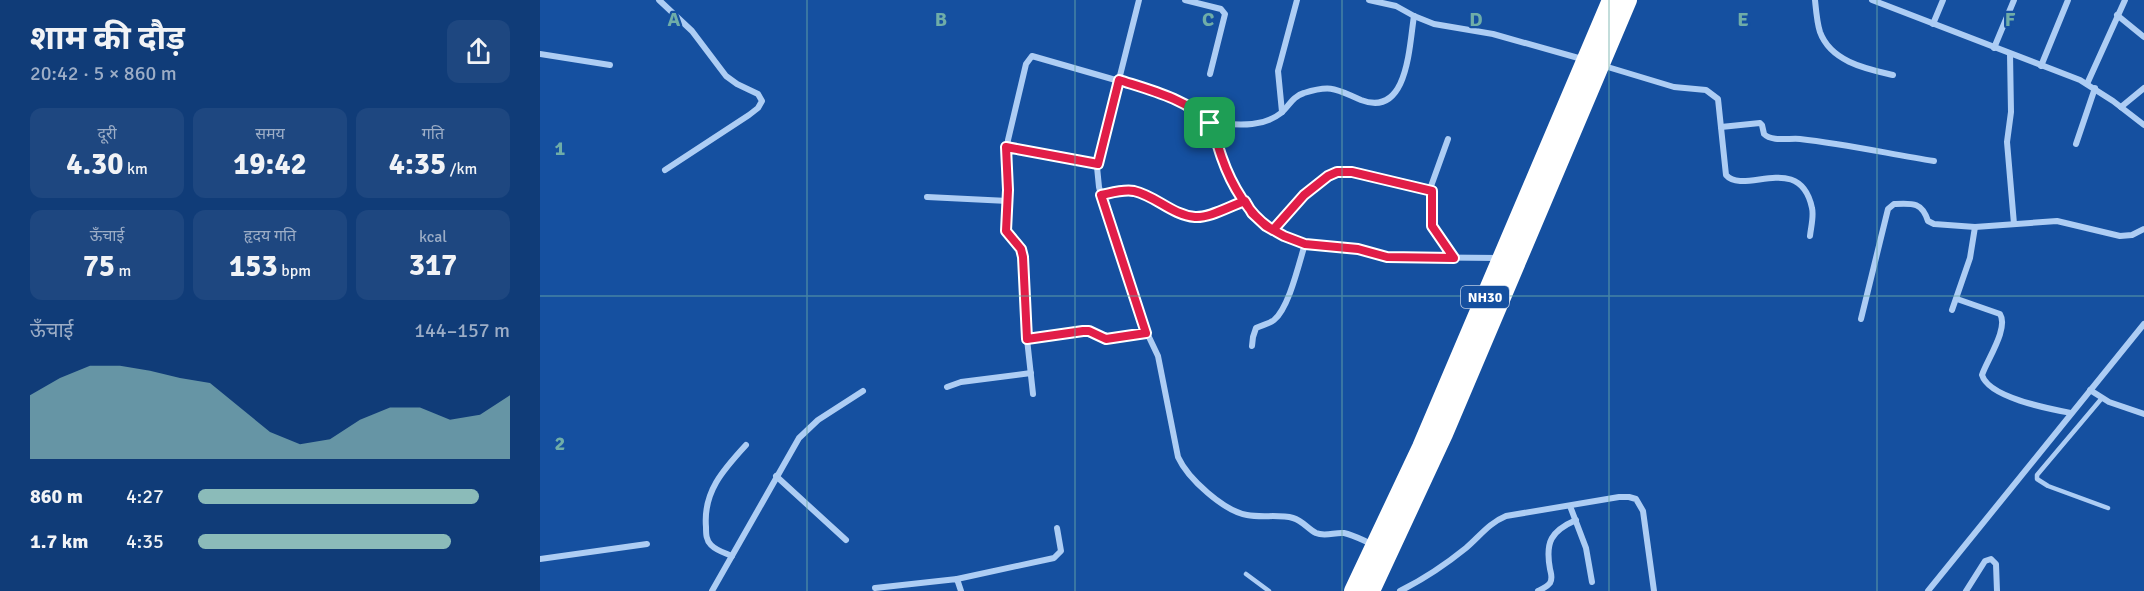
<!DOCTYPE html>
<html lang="hi">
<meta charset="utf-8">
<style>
:root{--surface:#103c78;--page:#1e4780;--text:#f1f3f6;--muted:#9cadc6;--accent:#8bbbb9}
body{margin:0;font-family:Signika,"Noto Sans Devanagari",sans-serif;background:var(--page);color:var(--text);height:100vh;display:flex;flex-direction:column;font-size:22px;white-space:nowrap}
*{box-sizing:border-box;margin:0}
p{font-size:20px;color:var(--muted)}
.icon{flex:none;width:33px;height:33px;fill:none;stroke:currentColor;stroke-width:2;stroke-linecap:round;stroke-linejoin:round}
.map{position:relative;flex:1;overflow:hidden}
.panel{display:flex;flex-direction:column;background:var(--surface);width:540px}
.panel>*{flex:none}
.pin{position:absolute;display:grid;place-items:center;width:51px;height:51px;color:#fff;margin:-26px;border-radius:12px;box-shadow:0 3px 9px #0006}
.round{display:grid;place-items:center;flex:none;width:63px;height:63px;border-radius:12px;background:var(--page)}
.head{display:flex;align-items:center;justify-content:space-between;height:102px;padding:0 30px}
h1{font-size:33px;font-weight:700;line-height:45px}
.metrics{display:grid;grid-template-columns:repeat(3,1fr);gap:9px;height:102px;padding:6px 30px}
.metrics div{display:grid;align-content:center;border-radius:12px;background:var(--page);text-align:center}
.metrics b{font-size:30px;font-weight:700}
.metrics small{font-size:16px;font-weight:400}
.metrics p{font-size:16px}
.chart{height:168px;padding:12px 30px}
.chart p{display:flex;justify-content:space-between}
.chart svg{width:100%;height:108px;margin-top:6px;fill:var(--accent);opacity:.7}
ul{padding:0 30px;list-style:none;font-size:20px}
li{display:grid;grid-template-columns:96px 72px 1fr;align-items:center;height:45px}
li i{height:15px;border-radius:8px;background:var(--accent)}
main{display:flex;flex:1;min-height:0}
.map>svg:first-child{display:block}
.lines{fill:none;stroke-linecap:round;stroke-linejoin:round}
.lane{stroke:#adcdf4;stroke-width:4.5}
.street{stroke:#adcdf4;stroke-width:6}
.highway{stroke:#fff;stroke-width:18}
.route-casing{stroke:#fff;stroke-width:12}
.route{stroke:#e11d48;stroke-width:8}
.grid{fill:none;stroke:#6fada8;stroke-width:1.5;stroke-opacity:0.55}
.labels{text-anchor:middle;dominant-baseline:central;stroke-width:4.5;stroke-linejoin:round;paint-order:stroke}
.shield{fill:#1550a0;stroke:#b9cae2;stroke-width:1.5}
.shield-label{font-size:14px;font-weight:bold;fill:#fff}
.grid-label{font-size:20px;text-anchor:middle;font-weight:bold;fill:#6fada8;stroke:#1550a0;stroke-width:4.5;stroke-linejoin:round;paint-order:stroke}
</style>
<main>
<section class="panel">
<div class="head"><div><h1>शाम की दौड़</h1><p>20:42 · 5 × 860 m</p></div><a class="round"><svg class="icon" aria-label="share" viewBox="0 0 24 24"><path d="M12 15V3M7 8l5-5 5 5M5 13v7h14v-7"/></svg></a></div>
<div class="metrics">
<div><p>दूरी</p><b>4.30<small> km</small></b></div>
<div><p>समय</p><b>19:42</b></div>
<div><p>गति</p><b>4:35<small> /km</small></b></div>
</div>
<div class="metrics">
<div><p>ऊँचाई</p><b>75<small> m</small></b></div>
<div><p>हृदय गति</p><b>153<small> bpm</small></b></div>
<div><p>kcal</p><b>317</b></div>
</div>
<div class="chart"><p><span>ऊँचाई</span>144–157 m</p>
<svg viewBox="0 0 160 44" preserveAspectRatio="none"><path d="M0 44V18L10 11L20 6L30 6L40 8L50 11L60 13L70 23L80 33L90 38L100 36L110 28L120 23L130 23L140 28L150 26L160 18V44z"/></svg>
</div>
<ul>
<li><b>860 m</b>4:27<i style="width:90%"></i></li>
<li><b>1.7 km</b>4:35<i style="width:81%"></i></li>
</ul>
</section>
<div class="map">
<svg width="1604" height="591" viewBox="0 0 1604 591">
<rect width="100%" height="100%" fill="#1550a0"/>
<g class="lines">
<g class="lane">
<polyline points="1562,398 1497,475 1497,479 1508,486 1568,508"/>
<polyline points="706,574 729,591"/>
</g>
<g class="street">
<polyline points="119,0 152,31 186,76 197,84 218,94 222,101 218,108 209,115 125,170"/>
<path d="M599,0L557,167L559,187L565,210L599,316L618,356L638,457C648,479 684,511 707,515C722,518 739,514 753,518C763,521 768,529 776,533C785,537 795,532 804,533C814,535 824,541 834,545"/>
<polyline points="645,0 681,9 685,14 670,74"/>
<polyline points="829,0 856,6 874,16 894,24 953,34 1042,59"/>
<path d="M1275,0C1276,10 1277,23 1280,32C1291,62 1327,69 1353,75"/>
<polyline points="1332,0 1540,80 1573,101 1604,125"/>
<polyline points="1577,15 1604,37"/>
<polyline points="1393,24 1403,0"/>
<polyline points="1454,48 1474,0"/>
<polyline points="0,54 70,65"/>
<polyline points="1470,54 1471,112 1467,142 1474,224"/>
<path d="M1061,65L1134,87L1166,90L1178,99L1186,175C1204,196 1260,151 1272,208C1274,216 1271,227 1270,236"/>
<polyline points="1501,66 1528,0"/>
<polyline points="1547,84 1585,0"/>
<polyline points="1581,107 1604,88"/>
<polyline points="742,112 738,71 757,0"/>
<path d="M670,123C693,124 721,129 741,113C749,106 753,96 764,93C793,84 797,90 821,100C868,118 869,47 874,16"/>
<path d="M1181,127L1220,123L1222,125L1224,134C1232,142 1249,138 1260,139C1305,144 1350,154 1394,161"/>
<polyline points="1536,144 1555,88"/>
<polyline points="467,147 558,164"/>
<polyline points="890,189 908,139"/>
<path d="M561,195C571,193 583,189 594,191C616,196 632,215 655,217C671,218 690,206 705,201"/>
<polyline points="387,197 468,201"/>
<polyline points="733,230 764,195 780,182 797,172 812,172 892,191 892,226 897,237 914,258"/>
<path d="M1417,299L1460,314C1469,328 1447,360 1442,375C1449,398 1510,409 1531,413"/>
<polyline points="1412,310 1430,258 1435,227"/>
<path d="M1321,319L1348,209L1354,204C1373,203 1382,202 1388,221L1394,224L1435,227L1517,221L1580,236L1592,235L1604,229"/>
<polyline points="487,339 543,331 549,331 566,339 606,333"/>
<path d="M712,346L713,337L716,328C722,325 729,324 734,320C749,308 759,263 765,244"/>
<polyline points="407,387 421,382 491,373"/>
<polyline points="1550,390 1569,402 1604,414"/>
<polyline points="493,394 487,339 483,257 481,249 466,231 468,190 466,156 468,140 486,64 492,56 600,87 640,102 664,116 673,130 689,174 712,213 726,226 744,236 765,244 818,249 847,257 960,258"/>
<polyline points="236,476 306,540"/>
<polyline points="1030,506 1046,548 1052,582"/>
<path d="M192,556C185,553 177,551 171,545C166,540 166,534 166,527C163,492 183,470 206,445"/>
<polyline points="0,559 107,544"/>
<polyline points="417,579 514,558 521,551 517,528"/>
<polyline points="335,588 417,579 421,591"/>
<polyline points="172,591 259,438 278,420 323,391"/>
<path d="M860,591C884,579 905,565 926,548C940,536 949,523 966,516L1079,497H1089L1096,499L1103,511L1114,591"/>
<path d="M998,591C1002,589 1007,587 1010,583C1013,578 1011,574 1010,569C1005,542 1011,531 1036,520"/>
<polyline points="1388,591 1604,324"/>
<polyline points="1426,591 1445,561 1451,559 1456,564 1457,591"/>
</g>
<g class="highway">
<polyline points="813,591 881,447 1071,0"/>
<polyline points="831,591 904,434 1088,0"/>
</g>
</g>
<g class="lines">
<defs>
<path id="route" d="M670,123C647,99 610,90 579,80L558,164L466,147L468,190L466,231L481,249L483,257L487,339L543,331H549L566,339L606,333L561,195C571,193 583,189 594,191C616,196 632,215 655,217C670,218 690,206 705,201L712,213L726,226L744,236L765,244L818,249L847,257L914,258L892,226V191L812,172H797L788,176L764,195L733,230C709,216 691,184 682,158C678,147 675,134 670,123"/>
</defs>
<use href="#route" class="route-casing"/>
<use href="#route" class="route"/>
</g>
<path class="grid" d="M267,0V591M535,0V591M802,0V591M1069,0V591M1337,0V591M0,296H1604"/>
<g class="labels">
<rect class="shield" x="921" y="286" width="48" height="22" rx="4.5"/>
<g class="shield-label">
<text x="945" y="297">NH30</text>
</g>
</g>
<g class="grid-label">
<text x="134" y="26">A</text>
<text x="401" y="26">B</text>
<text x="668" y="26">C</text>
<text x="936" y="26">D</text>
<text x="1203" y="26">E</text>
<text x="1470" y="26">F</text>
<text x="20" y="155">1</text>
<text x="20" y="450">2</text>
</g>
</svg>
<div class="pin" style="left:670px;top:123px;background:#1e9e55"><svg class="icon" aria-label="arrive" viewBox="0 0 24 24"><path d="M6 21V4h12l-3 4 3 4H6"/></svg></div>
</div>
</main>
